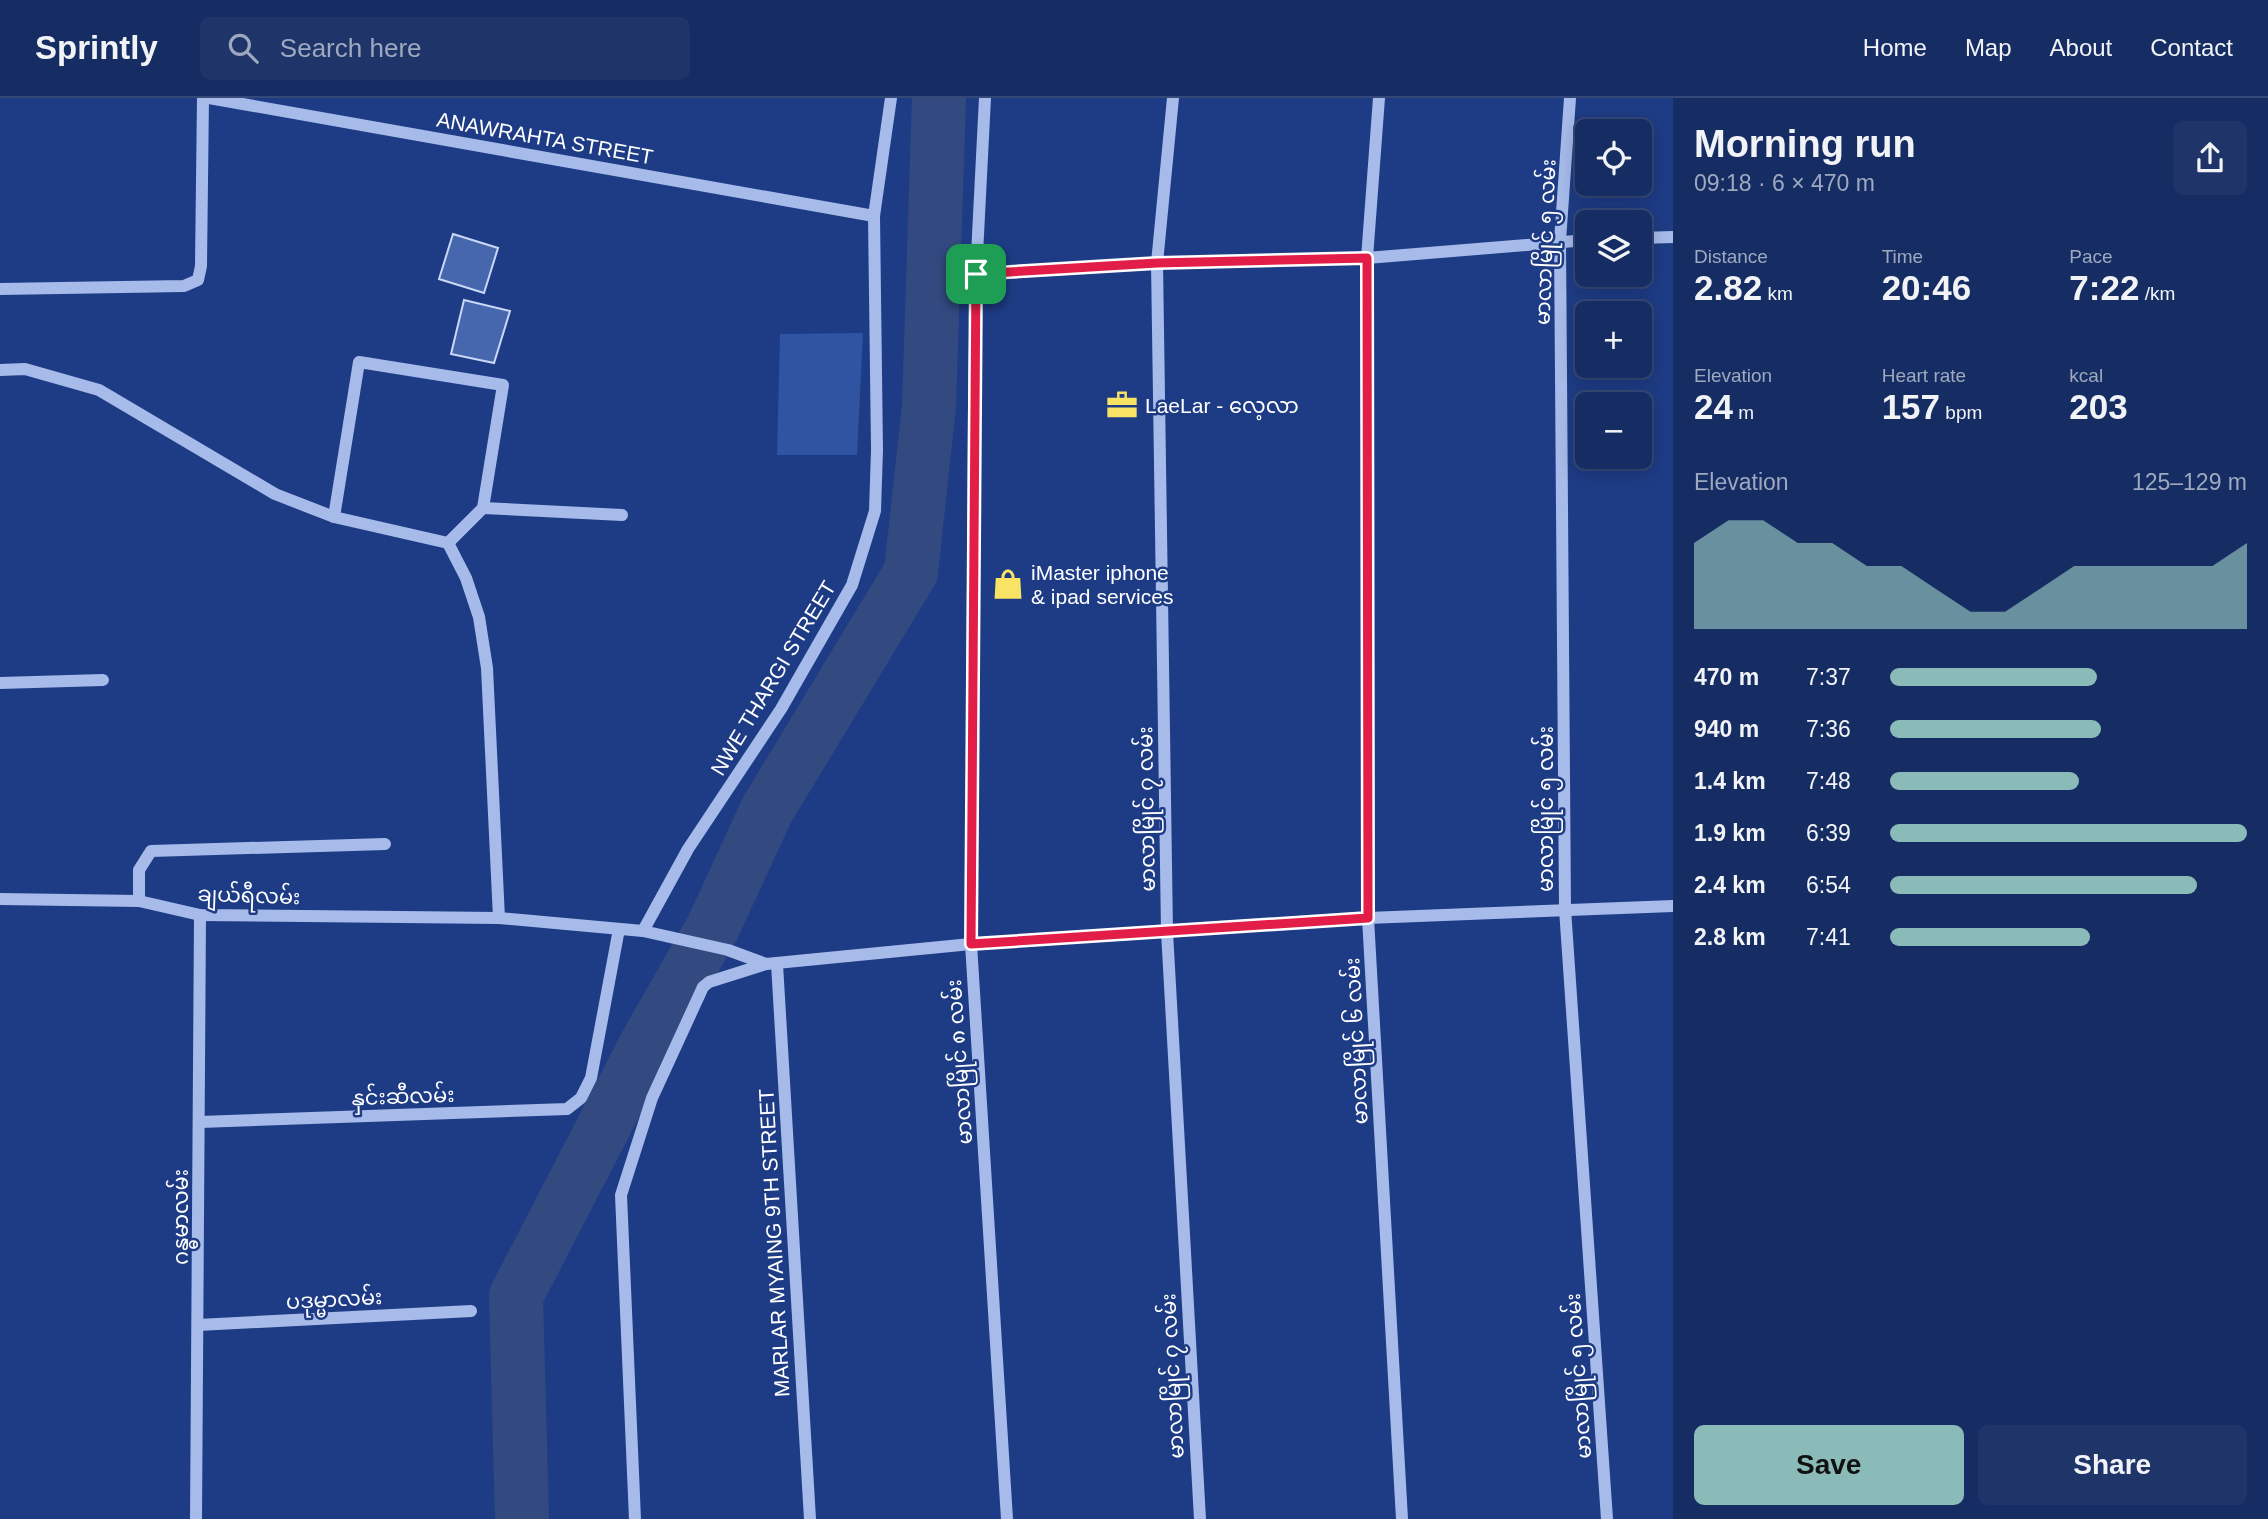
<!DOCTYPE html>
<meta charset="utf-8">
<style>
:root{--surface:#162d64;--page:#1f356a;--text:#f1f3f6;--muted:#9ea8bf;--line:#354978;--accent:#8bbbb9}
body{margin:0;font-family:Arial,"Noto Sans Myanmar",sans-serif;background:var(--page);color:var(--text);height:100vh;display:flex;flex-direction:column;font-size:26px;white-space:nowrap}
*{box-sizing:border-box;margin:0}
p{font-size:23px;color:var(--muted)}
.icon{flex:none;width:38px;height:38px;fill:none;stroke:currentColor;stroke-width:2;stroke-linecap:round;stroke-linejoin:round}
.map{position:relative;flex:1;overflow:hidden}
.drawer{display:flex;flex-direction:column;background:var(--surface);width:595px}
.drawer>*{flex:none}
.fabs{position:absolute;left:1575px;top:21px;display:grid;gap:14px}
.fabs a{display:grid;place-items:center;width:77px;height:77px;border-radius:10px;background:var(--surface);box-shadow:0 4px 18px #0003,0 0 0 2px var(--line);font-size:35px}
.pin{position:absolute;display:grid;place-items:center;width:60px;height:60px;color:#fff;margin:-30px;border-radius:14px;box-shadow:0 4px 10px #0006}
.round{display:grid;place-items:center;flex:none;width:74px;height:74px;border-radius:10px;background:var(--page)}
.head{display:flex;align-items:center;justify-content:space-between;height:119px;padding:0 21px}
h1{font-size:38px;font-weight:800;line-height:52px}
.metrics{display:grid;grid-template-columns:repeat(3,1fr);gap:10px;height:119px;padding:7px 21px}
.metrics div{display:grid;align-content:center}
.metrics b{font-size:35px;font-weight:800}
.metrics small{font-size:19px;font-weight:400}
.metrics p{font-size:19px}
.chart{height:196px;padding:14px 21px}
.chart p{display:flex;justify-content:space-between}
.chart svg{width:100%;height:126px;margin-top:7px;fill:var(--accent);opacity:.7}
.button{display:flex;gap:14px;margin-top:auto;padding:14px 21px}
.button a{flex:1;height:80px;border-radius:10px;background:var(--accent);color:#111;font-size:28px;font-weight:800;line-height:80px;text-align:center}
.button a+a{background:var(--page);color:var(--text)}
ul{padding:0 21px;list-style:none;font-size:23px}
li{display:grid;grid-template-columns:112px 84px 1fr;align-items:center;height:52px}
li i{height:18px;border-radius:9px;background:var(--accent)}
header{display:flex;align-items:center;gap:42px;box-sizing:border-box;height:98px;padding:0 35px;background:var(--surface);border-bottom:2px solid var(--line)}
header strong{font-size:33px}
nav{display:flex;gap:38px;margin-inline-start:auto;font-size:24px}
.search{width:490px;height:63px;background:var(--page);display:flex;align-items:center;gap:18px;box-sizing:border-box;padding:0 24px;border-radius:10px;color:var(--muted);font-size:26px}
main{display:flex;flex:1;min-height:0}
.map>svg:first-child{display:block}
.green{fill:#3154a2}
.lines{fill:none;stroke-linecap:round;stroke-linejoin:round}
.river{stroke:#334a80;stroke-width:54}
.building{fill:#4666ad;stroke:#cad8f7;stroke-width:2}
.minor{stroke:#a6bbea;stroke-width:12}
.route-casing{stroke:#fff;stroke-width:14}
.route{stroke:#e11d48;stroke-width:9}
.labels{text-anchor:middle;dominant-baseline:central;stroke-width:5;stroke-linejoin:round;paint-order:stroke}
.street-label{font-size:21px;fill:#fff;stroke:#1e3c85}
.poi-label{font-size:21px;fill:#fff;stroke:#1e3c85;text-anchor:start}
</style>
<header>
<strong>Sprintly</strong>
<div class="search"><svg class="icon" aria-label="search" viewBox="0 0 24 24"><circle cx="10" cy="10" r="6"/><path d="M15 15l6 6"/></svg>Search here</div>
<nav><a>Home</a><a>Map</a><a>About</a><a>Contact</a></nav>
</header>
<main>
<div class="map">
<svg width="1673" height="1421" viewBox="0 0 1673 1421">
<rect width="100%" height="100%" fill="#1e3c85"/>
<polygon class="green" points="863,235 857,357 777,357 780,236"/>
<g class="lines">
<polyline class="river" points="522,1421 516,1198 648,943 713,829 767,712 911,474 929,308 939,0"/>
</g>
<g class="building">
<polygon points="453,136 498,150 484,195 439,181"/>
<polygon points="464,202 510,213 494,265 451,256"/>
</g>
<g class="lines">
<g class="minor">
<polyline points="209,0 874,118"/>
<polyline points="985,0 976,176 974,302 971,846 1007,1421"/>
<polyline points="1173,0 1157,165 1167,834 1200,1421"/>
<polyline points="1379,0 1367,160 1368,820 1402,1421"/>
<polyline points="1570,0 1560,143 1565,811 1607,1421"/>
<polyline points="1640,140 1673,139"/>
<polyline points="976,176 1157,165 1367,160 1587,142"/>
<polyline points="0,191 184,188 198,182 201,168 203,0"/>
<polyline points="0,272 25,271 99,292 275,396 334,419 448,445"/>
<polyline points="483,410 622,417"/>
<polyline points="334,419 359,264 503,287 483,410 448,445"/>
<polyline points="448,445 466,480 479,519 487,570 499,820"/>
<polyline points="0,585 103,582"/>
<polyline points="0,801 139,803 200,817 499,820 643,833 728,852 766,866 971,846 1368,820 1673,808"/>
<polyline points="139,803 139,772 151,753 385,746"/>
<polyline points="643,833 688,751 781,611 852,487 875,413 877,352 874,118 891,0"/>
<polyline points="777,866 810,1421"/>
<polyline points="200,1024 567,1011 581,1000 591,980 619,831"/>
<polyline points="198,1227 471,1213"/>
<polyline points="196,1421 200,817"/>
<polyline points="635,1421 621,1097 652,1000 703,889 709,884 766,866"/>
</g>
</g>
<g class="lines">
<defs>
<polygon id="route" points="1367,160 1368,820 971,846 976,176 1157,165"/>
</defs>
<use href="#route" class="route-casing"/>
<use href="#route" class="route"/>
</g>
<defs>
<symbol id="office-bare" viewBox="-9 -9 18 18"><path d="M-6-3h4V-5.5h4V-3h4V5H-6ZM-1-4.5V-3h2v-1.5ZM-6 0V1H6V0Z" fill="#f9e364" stroke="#1e3c85" stroke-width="2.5" paint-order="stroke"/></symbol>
<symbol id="shop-bare" viewBox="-9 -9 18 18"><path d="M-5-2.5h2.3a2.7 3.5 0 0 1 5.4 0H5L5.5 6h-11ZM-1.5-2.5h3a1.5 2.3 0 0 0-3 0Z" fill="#f9e364" stroke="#1e3c85" stroke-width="2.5" paint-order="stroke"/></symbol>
</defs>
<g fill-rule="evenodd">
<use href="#office-bare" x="1100" y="285" width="44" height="44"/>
<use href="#shop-bare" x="986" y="464" width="44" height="44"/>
</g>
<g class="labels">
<g class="street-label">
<text transform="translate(545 40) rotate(10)">ANAWRAHTA STREET</text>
<text transform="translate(1545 144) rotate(-88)">မာလာမြိုင် ၅ လမ်း</text>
<text transform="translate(773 580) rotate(-59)">NWE THARGI STREET</text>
<text transform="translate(1146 711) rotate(-91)">မာလာမြိုင် ၇ လမ်း</text>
<text transform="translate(1545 711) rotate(-90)">မာလာမြိုင် ၅ လမ်း</text>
<text transform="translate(249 797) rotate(2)">ချယ်ရီလမ်း</text>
<text transform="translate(1356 943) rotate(-93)">မာလာမြိုင် ၆ လမ်း</text>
<text transform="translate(959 964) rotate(-94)">မာလာမြိုင် ၈ လမ်း</text>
<text transform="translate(403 998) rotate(-2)">နှင်းဆီလမ်း</text>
<text transform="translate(180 1119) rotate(-90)">ဂန္ဓမာလမ်း</text>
<text transform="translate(774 1145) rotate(-93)">MARLAR MYAING 9TH STREET</text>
<text transform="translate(334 1201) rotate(-3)">ပဒုမ္မာလမ်း</text>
<text transform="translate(1172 1278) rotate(-93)">မာလာမြိုင် ၇ လမ်း</text>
<text transform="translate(1578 1278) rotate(-94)">မာလာမြိုင် ၅ လမ်း</text>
</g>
<g class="poi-label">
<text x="1145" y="307">LaeLar - လေ့လာ</text>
<text x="1031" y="474">iMaster iphone<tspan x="1031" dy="24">&amp; ipad services</tspan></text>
</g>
</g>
</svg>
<div class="fabs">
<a><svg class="icon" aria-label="locate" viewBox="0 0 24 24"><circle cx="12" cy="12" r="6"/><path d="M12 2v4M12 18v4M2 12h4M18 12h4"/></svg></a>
<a><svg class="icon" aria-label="layers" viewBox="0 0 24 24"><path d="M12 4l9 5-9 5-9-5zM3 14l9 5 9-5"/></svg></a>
<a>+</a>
<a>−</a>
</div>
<div class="pin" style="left:976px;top:176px;background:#1e9e55"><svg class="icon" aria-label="arrive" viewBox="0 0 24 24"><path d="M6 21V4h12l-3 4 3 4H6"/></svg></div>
</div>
<section class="drawer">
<div class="head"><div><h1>Morning run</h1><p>09:18 · 6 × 470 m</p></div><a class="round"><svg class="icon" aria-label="share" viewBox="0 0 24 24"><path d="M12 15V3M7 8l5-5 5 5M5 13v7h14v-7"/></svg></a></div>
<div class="metrics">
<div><p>Distance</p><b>2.82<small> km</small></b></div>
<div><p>Time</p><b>20:46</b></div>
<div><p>Pace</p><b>7:22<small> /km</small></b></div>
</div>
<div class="metrics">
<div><p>Elevation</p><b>24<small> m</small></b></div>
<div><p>Heart rate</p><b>157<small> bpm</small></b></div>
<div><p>kcal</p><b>203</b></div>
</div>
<div class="chart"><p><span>Elevation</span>125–129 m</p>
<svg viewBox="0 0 160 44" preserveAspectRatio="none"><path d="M0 44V14L10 6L20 6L30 14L40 14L50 22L60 22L70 30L80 38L90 38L100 30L110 22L120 22L130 22L140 22L150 22L160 14V44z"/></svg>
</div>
<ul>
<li><b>470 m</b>7:37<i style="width:58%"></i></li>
<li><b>940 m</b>7:36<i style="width:59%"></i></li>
<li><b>1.4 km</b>7:48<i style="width:53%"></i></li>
<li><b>1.9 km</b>6:39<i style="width:100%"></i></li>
<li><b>2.4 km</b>6:54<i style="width:86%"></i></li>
<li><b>2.8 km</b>7:41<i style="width:56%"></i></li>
</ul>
<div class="button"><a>Save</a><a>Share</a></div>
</section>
</main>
